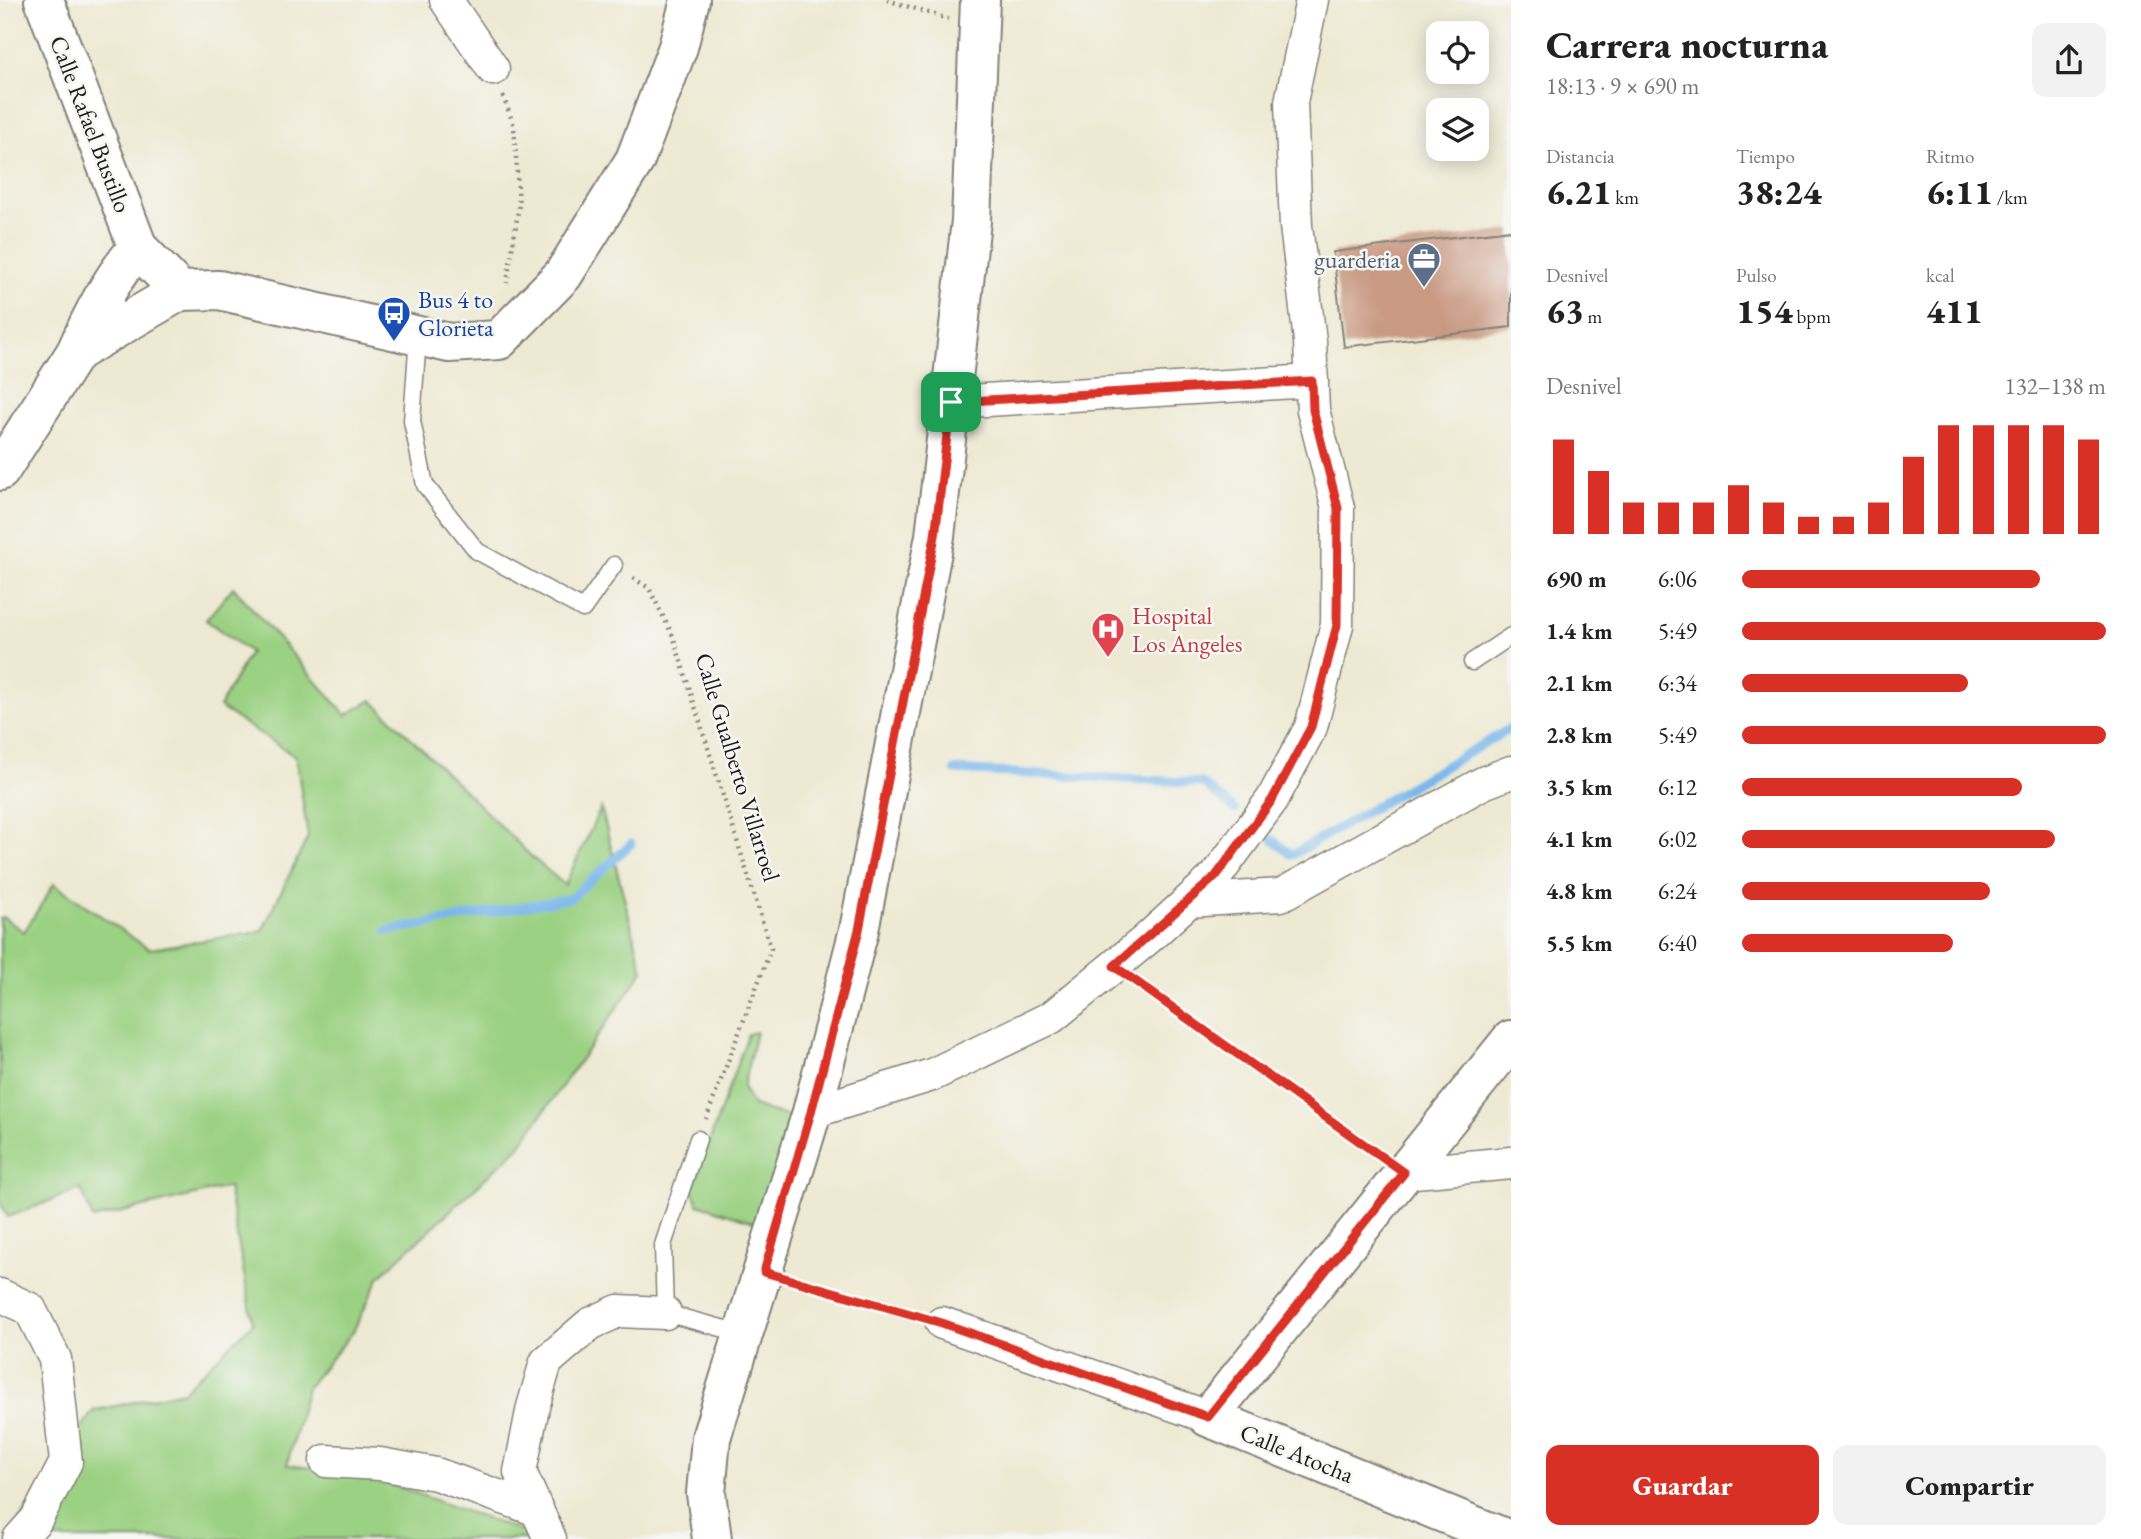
<!DOCTYPE html>
<html lang="es">
<meta charset="utf-8">
<style>
:root{--surface:#fff;--page:#f2f2f2;--text:#222;--muted:#767676;--accent:#d93025}
body{margin:0;font-family:"EB Garamond",serif;background:var(--page);color:var(--text);height:100vh;display:flex;flex-direction:column;font-size:26px;white-space:nowrap}
*{box-sizing:border-box;margin:0}
p{font-size:23px;color:var(--muted)}
.icon{flex:none;width:38px;height:38px;fill:none;stroke:currentColor;stroke-width:2;stroke-linecap:round;stroke-linejoin:round}
.map{position:relative;flex:1;overflow:hidden}
.sheet{display:flex;flex-direction:column;background:var(--surface);width:630px}
.sheet>*{flex:none}
.buttons{position:absolute;left:1426px;top:21px;display:grid;gap:14px}
.buttons a{display:grid;place-items:center;width:63px;height:63px;border-radius:14px;background:var(--surface);box-shadow:0 4px 18px #0003;font-size:35px}
.pin{position:absolute;display:grid;place-items:center;width:60px;height:60px;color:#fff;margin:-30px;border-radius:14px;box-shadow:0 4px 10px #0006}
.round{display:grid;place-items:center;flex:none;width:74px;height:74px;border-radius:14px;background:var(--page)}
.summary{display:flex;align-items:center;justify-content:space-between;height:119px;padding:0 35px}
h1{font-size:38px;font-weight:800;line-height:52px}
.figures{display:grid;grid-template-columns:repeat(3,1fr);gap:10px;height:119px;padding:7px 35px}
.figures div{display:grid;align-content:center}
.figures b{font-size:35px;font-weight:800}
.figures small{font-size:19px;font-weight:400}
.figures p{font-size:19px}
.chart{height:196px;padding:14px 35px}
.chart p{display:flex;justify-content:space-between}
.chart svg{width:100%;height:126px;margin-top:7px;stroke:var(--accent);stroke-width:6}
.cta{display:flex;gap:14px;margin-top:auto;padding:14px 35px}
.cta a{flex:1;height:80px;border-radius:14px;background:var(--accent);color:#fff;font-size:28px;font-weight:800;line-height:80px;text-align:center}
.cta a+a{background:var(--page);color:var(--text)}
ul{padding:0 35px;list-style:none;font-size:23px}
li{display:grid;grid-template-columns:112px 84px 1fr;align-items:center;height:52px}
li i{height:18px;border-radius:9px;background:var(--accent)}
main{display:flex;flex:1;min-height:0}
.map>svg:first-child{display:block}
.green{fill:#9bd183;stroke:#5c7650;stroke-width:2}
.lines{fill:none;stroke-linecap:round;stroke-linejoin:round}
.stream{stroke:#79b7ec;stroke-width:9}
.building{fill:#c99982}
.lane-casing{stroke:#848277;stroke-width:19}
.street-casing{stroke:#848277;stroke-width:35}
.secondary-casing{stroke:#848277;stroke-width:42}
.primary-casing{stroke:#848277;stroke-width:42}
.path{stroke:#848277;stroke-width:4.5;stroke-dasharray:2 5;stroke-linecap:butt}
.lane{stroke:#fff;stroke-width:16}
.street{stroke:#fff;stroke-width:32}
.secondary{stroke:#fff;stroke-width:38}
.primary{stroke:#fff;stroke-width:38}
.route-casing{stroke:#fff;stroke-width:14}
.route{stroke:#d93025;stroke-width:9}
.labels{text-anchor:middle;dominant-baseline:central;stroke-width:5;stroke-linejoin:round;paint-order:stroke}
.street-label{font-size:24px;fill:#1c1c1c;stroke:#f6f6f2}
.service-label{font-size:24px;fill:#4e5e75;stroke:#f6f6f2;text-anchor:end}
.transit-label{font-size:24px;fill:#164399;stroke:#f6f6f2;text-anchor:start}
.health-label{font-size:24px;fill:#be3a42;stroke:#f6f6f2;text-anchor:start}
</style>
<main>
<div class="map">
<svg width="1511" height="1539" viewBox="0 0 1511 1539">
<rect width="100%" height="100%" fill="#f6f6f2"/>
<filter id="ink" filterUnits="userSpaceOnUse"><feTurbulence type="fractalNoise" baseFrequency=".0143" numOctaves="2"/><feDisplacementMap in="SourceGraphic" scale="14" xChannelSelector="R" yChannelSelector="G"/><feConvolveMatrix kernelMatrix="1 2 1 2 8 2 1 2 1" color-interpolation-filters="sRGB"/></filter>
<filter id="wash" filterUnits="userSpaceOnUse"><feTurbulence type="fractalNoise" baseFrequency=".00686" numOctaves="4" result="noise"/><feDisplacementMap in="SourceGraphic" scale="28" xChannelSelector="R" yChannelSelector="G"/><feGaussianBlur stdDeviation="1.57" result="paint"/><feColorMatrix in="noise" values="0 0 0 0 0 0 0 0 0 0 0 0 0 0 0 0 0 1.4 0 .05"/><feComposite in="paint" operator="in"/></filter>
<g filter="url(#wash)">
<rect width="100%" height="100%" fill="#ede9d2"/>
<g class="green">
<polygon points="233,587 346,715 372,700 534,859 565,885 601,808 643,971 519,1147 380,1276 353,1332 307,1387 287,1465 363,1474 531,1535 532,1539 7,1539 93,1411 183,1391 253,1323 228,1187 93,1219 81,1189 8,1217 0,1202 0,919 3,917 24,932 54,884 149,949 262,931 308,837 296,757 219,707 250,652 206,620"/>
<polygon points="756,1032 743,1087 753,1106 795,1119 763,1225 698,1204 692,1190 748,1034"/>
</g>
<g class="lines">
<g class="stream">
<polyline points="955,770 1202,783 1235,810"/>
<polyline points="1273,840 1292,855 1511,728"/>
<polyline points="387,931 571,898 631,844"/>
</g>
</g>
<g id="blocks">
<polygon class="building" points="1511,230 1511,327 1344,347 1333,252"/>
</g>
</g>
<g filter="url(#ink)">
<use href="#blocks" fill-opacity="0" stroke="#848277" stroke-width="2"/>
<g class="lines">
<defs>
<g id="lane">
<polyline points="418,336 412,421 425,485 477,551 583,609 614,565"/>
<polyline points="1472,662 1511,636"/>
<polyline points="698,1139 663,1245 665,1313 744,1334"/>
</g>
<g id="street">
<polyline points="446,0 493,69"/>
<polyline points="951,402 1312,381"/>
<polyline points="1189,901 1281,895 1483,783 1511,772"/>
<polyline points="812,1112 932,1075 1052,1017 1147,939 1216,876 1272,800 1311,727 1337,625 1338,508 1313,410 1310,341 1296,226 1291,102 1312,0"/>
<polyline points="1404,1173 1511,1163"/>
<polyline points="0,1295 30,1309 55,1359 66,1462 36,1520 19,1539"/>
<polyline points="942,1323 1208,1417"/>
<polyline points="326,1461 380,1464 436,1474 537,1510"/>
<polyline points="550,1539 520,1472 533,1407 546,1362 590,1324 618,1311 665,1313"/>
</g>
<g id="secondary">
<polyline points="44,0 138,248 180,291"/>
<path d="M76,352C92,315 111,278 138,248"/>
<polyline points="1507,1539 1208,1417 1511,1040"/>
</g>
<g id="primary">
<polyline points="0,471 76,352 180,291 219,290 449,343 499,340 563,275 635,160 678,47 690,0"/>
<polyline points="712,1539 706,1493 711,1438 812,1112 859,930 935,536 971,221 980,0"/>
</g>
</defs>
<use href="#lane" class="lane-casing"/>
<use href="#street" class="street-casing"/>
<use href="#secondary" class="secondary-casing"/>
<use href="#primary" class="primary-casing"/>
<g class="path">
<polyline points="887,0 948,19"/>
<polyline points="503,96 514,126 519,205 507,283"/>
<polyline points="633,578 649,588 673,636 771,949 706,1119"/>
<polyline points="1137,983 1378,1155"/>
<polyline points="795,1281 915,1316"/>
</g>
<use href="#lane" class="lane"/>
<use href="#street" class="street"/>
<use href="#secondary" class="secondary"/>
<use href="#primary" class="primary"/>
</g>
</g>
<g class="lines" filter="url(#ink)">
<defs>
<polygon id="route" points="1312,381 1313,410 1338,508 1337,625 1311,727 1272,800 1216,876 1114,966 1404,1173 1208,1417 942,1323 764,1272 811,1112 859,930 935,536 951,402"/>
</defs>
<use href="#route" class="route-casing"/>
<use href="#route" class="route"/>
</g>
<defs>
<symbol id="office-pin" viewBox="-11 -11 22 30"><path d="M0 17L-7.5 6A9.5 9.5 0 1 1 7.5 6Z" fill="#5c6f8a" stroke="#f6f6f2"/><path d="M-6-3h4V-5.5h4V-3h4V5H-6ZM-1-4.5V-3h2v-1.5ZM-6 0V1H6V0Z" fill="#fff"/></symbol>
<symbol id="bus-pin" viewBox="-11 -11 22 30"><path d="M0 17L-7.5 6A9.5 9.5 0 1 1 7.5 6Z" fill="#1a4fb4" stroke="#f6f6f2"/><path d="M-5-6H5V4H4V6H2V4H-2V6H-4V4H-5ZM-3.5-4V0h7V-4ZM-3.5 1.2v1.5H-2V1.2ZM2 1.2v1.5H3.5V1.2Z" fill="#fff"/></symbol>
<symbol id="hospital-pin" viewBox="-11 -11 22 30"><path d="M0 17L-7.5 6A9.5 9.5 0 1 1 7.5 6Z" fill="#e0444e" stroke="#f6f6f2"/><path d="M-5-5h3v3.5h4V-5h3V5h-3V1.5h-4V5h-3Z" fill="#fff"/></symbol>
</defs>
<g fill-rule="evenodd">
<use href="#office-pin" x="1405" y="240" width="38" height="52"/>
<use href="#bus-pin" x="375" y="294" width="38" height="52"/>
<use href="#hospital-pin" x="1089" y="610" width="38" height="52"/>
</g>
<g class="labels">
<g class="street-label">
<text transform="translate(91 124) rotate(69)">Calle Rafael Bustillo</text>
<text transform="translate(738 767) rotate(73)">Calle Gualberto Villarroel</text>
<text transform="translate(1297 1453) rotate(22)">Calle Atocha</text>
</g>
<g class="service-label">
<text x="1400" y="259">guarderia</text>
</g>
<g class="transit-label">
<text x="418" y="299">Bus 4 to<tspan x="418" dy="28">Glorieta</tspan></text>
</g>
<g class="health-label">
<text x="1132" y="615">Hospital<tspan x="1132" dy="28">Los Angeles</tspan></text>
</g>
</g>
</svg>
<div class="buttons">
<a><svg class="icon" aria-label="locate" viewBox="0 0 24 24"><circle cx="12" cy="12" r="6"/><path d="M12 2v4M12 18v4M2 12h4M18 12h4"/></svg></a>
<a><svg class="icon" aria-label="layers" viewBox="0 0 24 24"><path d="M12 4l9 5-9 5-9-5zM3 14l9 5 9-5"/></svg></a>
</div>
<div class="pin" style="left:951px;top:402px;background:#1e9e55"><svg class="icon" aria-label="arrive" viewBox="0 0 24 24"><path d="M6 21V4h12l-3 4 3 4H6"/></svg></div>
</div>
<section class="sheet">
<div class="summary"><div><h1>Carrera nocturna</h1><p>18:13 · 9 × 690 m</p></div><a class="round"><svg class="icon" aria-label="share" viewBox="0 0 24 24"><path d="M12 15V3M7 8l5-5 5 5M5 13v7h14v-7"/></svg></a></div>
<div class="figures">
<div><p>Distancia</p><b>6.21<small> km</small></b></div>
<div><p>Tiempo</p><b>38:24</b></div>
<div><p>Ritmo</p><b>6:11<small> /km</small></b></div>
</div>
<div class="figures">
<div><p>Desnivel</p><b>63<small> m</small></b></div>
<div><p>Pulso</p><b>154<small> bpm</small></b></div>
<div><p>kcal</p><b>411</b></div>
</div>
<div class="chart"><p><span>Desnivel</span>132–138 m</p>
<svg viewBox="0 0 160 44" preserveAspectRatio="none"><path d="M5 44V11M15 44V22M25 44V33M35 44V33M45 44V33M55 44V27M65 44V33M75 44V38M85 44V38M95 44V33M105 44V17M115 44V6M125 44V6M135 44V6M145 44V6M155 44V11"/></svg>
</div>
<ul>
<li><b>690 m</b>6:06<i style="width:82%"></i></li>
<li><b>1.4 km</b>5:49<i style="width:100%"></i></li>
<li><b>2.1 km</b>6:34<i style="width:62%"></i></li>
<li><b>2.8 km</b>5:49<i style="width:100%"></i></li>
<li><b>3.5 km</b>6:12<i style="width:77%"></i></li>
<li><b>4.1 km</b>6:02<i style="width:86%"></i></li>
<li><b>4.8 km</b>6:24<i style="width:68%"></i></li>
<li><b>5.5 km</b>6:40<i style="width:58%"></i></li>
</ul>
<div class="cta"><a>Guardar</a><a>Compartir</a></div>
</section>
</main>
